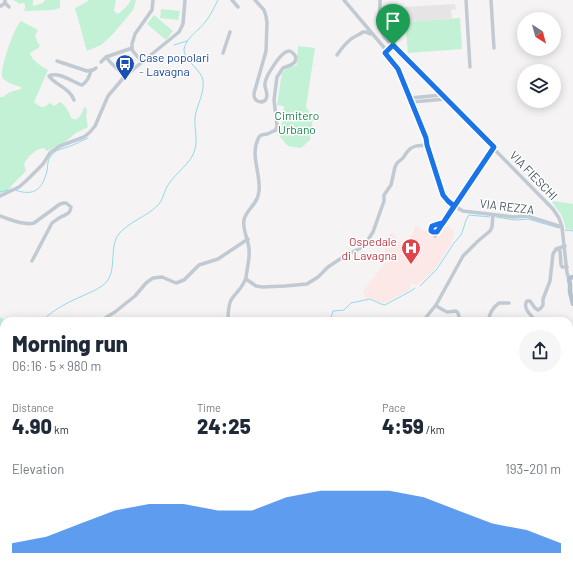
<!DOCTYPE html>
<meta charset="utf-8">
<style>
:root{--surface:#fff;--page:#f6f6f7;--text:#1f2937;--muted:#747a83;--accent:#1a73e8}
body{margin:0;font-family:Barlow,sans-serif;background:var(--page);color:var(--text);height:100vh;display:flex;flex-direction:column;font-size:15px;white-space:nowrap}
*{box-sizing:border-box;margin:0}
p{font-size:13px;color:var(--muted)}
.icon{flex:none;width:22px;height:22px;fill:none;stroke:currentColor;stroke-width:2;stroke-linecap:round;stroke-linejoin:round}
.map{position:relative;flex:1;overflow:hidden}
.panel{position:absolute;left:0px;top:317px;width:573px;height:256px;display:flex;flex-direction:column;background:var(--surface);border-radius:12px 12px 0 0;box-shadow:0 2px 10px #0003}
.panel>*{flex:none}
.needle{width:26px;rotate:144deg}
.fabs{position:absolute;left:517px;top:12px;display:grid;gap:8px}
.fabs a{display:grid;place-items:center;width:44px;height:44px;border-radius:50%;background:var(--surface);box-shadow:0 2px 10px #0003;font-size:20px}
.pin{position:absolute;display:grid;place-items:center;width:34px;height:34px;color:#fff;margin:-41px -17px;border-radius:50% 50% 50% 0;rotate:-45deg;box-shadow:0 0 4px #0007}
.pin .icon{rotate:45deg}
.round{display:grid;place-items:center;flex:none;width:42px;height:42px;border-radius:21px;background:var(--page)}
.head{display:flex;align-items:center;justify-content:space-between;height:68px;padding:0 12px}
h1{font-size:22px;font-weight:800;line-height:30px}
.stats{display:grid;grid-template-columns:repeat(3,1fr);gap:6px;height:68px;padding:4px 12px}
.stats div{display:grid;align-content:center}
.stats b{font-size:20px;font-weight:800}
.stats small{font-size:11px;font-weight:400}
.stats p{font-size:11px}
.chart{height:112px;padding:8px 12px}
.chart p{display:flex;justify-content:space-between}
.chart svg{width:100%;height:72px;margin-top:4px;fill:var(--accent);opacity:.7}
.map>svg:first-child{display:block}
.education{fill:#e6e4e5}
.medical{fill:#fce8e6}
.green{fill:#c3f1d5}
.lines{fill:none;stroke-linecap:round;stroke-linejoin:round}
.stream{stroke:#90daee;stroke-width:1}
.highway-casing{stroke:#7690ad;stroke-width:7}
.minor{stroke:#c1cad2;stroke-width:3.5}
.major{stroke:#b3c2d1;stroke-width:4.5}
.highway{stroke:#8ba5c1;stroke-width:5.5}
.route-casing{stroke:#fff;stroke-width:8}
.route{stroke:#1a73e8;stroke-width:5}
.labels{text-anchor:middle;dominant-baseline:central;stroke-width:3;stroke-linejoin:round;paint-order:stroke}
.transit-label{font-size:12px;fill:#164399;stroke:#fff;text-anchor:start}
.park-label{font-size:12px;fill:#17864f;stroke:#fff}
.street-label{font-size:12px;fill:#4a5661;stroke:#fff}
.health-label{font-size:12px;fill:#be3a42;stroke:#fff;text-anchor:end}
</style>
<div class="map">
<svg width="573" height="573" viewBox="0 0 573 573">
<rect width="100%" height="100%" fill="#f5f3f3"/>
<polygon class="education" points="455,4 456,9 451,10 452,18 410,22 410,16 406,16 405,7"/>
<polygon class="medical" points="415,225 425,232 427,230 436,236 444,225 453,230 454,232 454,236 451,241 452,242 435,269 417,285 410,283 411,289 388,302 384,303 378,302 372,298 366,299 363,292 387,260 383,240 392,233 403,246 414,231"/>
<g class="green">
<polygon points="14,0 33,0 33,6 43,3 45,0 60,0 60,8 53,10 24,11 25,8 25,4 22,3 19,4 16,1 14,1"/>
<path d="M89,0H116L114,11L118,14C123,10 128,6 131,0H136L133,10L113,34L101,45L87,51L75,8L85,3Z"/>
<polygon points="161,9 180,11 178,20 160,18"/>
<polygon points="154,15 173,31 166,40 147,24"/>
<polygon points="460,18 462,49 408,53 405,22"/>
<path d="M21,21L38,30L35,36L37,41L40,46L38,48L30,53C32,61 41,66 48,70L34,102C42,108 42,109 50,103L54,106L60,102C66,106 69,111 71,118C79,123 81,114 84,108L86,107L87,112L86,117L88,127L76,133L65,142L47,151L44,148C36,148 28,157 24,164L26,171L12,185C11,190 5,191 0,193V97H3L10,92L21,89V87C15,85 6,83 2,77C0,69 14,27 21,21Z"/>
<polygon points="298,46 315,48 306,107 313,117 310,140 301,148 288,146 280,137 284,106 277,105 282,73 286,69 297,65"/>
<polygon points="553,201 573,204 573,230 566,229 562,216 552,202"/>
<polygon points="0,317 6,321 4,321 4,358 0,366"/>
<polygon points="80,569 176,569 179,570 179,573 77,573"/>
</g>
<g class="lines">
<g class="stream">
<polyline points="174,45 187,41"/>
<path d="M15,190C35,197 42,189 47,171C48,166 47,160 51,156C55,150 61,149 68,147C74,145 81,141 88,138"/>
<polyline points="0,192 8,190"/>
<polyline points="496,217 515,220 528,219 559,228"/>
<polyline points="565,230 573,231"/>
<polyline points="420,286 437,269 454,243 460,236 462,233 466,220 469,215 490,217"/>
<path d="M42,321C52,311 66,303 78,298C86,294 95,291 102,286C119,274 108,251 118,235C128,222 146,217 157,206C163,201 164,191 168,185C176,172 192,163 195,149C198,138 194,128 195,118C196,105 207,90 202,77C198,68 183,58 184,49C187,36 199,31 206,21C211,15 214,7 218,0"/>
<polyline points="330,321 333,311 344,310 351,303 370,299 381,304 385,305 411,291 415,288"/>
<polyline points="1,356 4,353"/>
<polyline points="569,512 573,511"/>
<polyline points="132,569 134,573"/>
<polyline points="289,569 292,573"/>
<polyline points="199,573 201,569"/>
<polyline points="333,573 334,569"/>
<polyline points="435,573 440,569"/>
</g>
<defs>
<g id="highway">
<polyline points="0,359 4,359"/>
<polyline points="0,363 4,364"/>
<polyline points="569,383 573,382"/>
<polyline points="569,388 573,387"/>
<polyline points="569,403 573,407"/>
</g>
</defs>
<use href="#highway" class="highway-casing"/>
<g class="minor">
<polyline points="5,0 5,3 9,7"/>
<polyline points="232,0 238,7"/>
<polyline points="344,0 387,51"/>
<path d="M380,0C380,12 378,28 385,38L553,209L559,218L562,227L567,273L569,279"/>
<polyline points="466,0 470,67"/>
<polyline points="491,0 494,48"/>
<polyline points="0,6 1,6 5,3"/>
<path d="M387,51L385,53L398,69L425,137L427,145L443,195C449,202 455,207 463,211L514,217L527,216L562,227"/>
<polyline points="223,53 230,32"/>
<path d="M337,55C341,49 346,43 351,39C355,36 359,35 363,32H366L370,34"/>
<polyline points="106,57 111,63 125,76"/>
<polyline points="57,61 87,71 93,70 96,68"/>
<polyline points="101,62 106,57 132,48"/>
<polyline points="142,62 132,50 132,44 135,34 152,10 153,0"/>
<polyline points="410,98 442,95"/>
<path d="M74,100C70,88 55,85 49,76L51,75C62,73 72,82 82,85C87,82 90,75 91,70"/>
<polyline points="412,102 446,99"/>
<polyline points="0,196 19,187 26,181 43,164 50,153 54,150 60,146 84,137 90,132 95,126 108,96 125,76 179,32 183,24 185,0"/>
<path d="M0,216C9,219 24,226 34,223L60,204L64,203H66L71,207C70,214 67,214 61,217C58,218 55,221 52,223L32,261"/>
<path d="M437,232H432L431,227C434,224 439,223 443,223"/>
<polyline points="435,236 494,147"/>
<polyline points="558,249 560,251 561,265 562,267 567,267"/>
<polyline points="246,279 256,286 262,287 285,286 307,284 318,277 328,267 346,255 359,249 366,243 373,232 384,201 384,195 391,185 395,167 397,163 403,158 407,152 411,148 416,146 427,145"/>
<path d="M436,305L438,307L447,312L456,311C460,314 459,317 459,321"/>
<polyline points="510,320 511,321"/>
<polyline points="100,321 115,312 135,296 146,283 153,278 162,277 176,283 184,280 199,265 218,259 248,239"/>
<path d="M228,321C228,314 228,306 231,300C236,292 244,287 246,277C247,269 250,258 249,250C249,240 242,230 244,220C246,209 258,205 259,191C261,174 250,155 258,139C260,134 262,135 267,134C270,133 273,131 276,130L277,125L274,100L277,77L283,68L291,65L295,62L296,57C294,54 292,51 289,51C281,51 266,76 265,83C264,88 269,94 266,99C263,104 255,102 254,96C254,95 254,91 255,90L266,51L267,23L266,16L264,10L255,0"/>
<polyline points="423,321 436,305 463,256 478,241 490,231 492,227 493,215"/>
<path d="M488,321C490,313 492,308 499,303H509"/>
<path d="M536,321C531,315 522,308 527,301H530L535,308L538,310L541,308L543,305V299L550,281L553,254L556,249L565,246"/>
<polyline points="0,392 4,389"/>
<polyline points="569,499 573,496"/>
<polyline points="370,569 370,573"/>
<polyline points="419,569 419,573"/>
<polyline points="353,571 357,572 366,569"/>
<polyline points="15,573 19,569"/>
<polyline points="75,573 78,569"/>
<polyline points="222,573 223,569"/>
<polyline points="502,573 509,569"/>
</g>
<polyline class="major" points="573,277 570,278 569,280 570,284 570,292 573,304"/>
<use href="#highway" class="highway"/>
</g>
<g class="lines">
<defs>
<polyline id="route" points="393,45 385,53 398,69 426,138 427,145 443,195 448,201 454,206 437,232 433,232 431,231 431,229 432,226 438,224 443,223 494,147 393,45"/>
</defs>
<use href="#route" class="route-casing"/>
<use href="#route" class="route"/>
</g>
<defs>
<symbol id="bus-pin" viewBox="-11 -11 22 30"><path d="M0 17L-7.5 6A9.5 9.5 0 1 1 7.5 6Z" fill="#1a4fb4" stroke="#fff"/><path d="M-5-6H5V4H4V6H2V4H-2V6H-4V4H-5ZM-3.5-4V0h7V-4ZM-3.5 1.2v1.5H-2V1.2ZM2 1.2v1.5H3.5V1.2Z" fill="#fff"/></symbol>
<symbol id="hospital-pin" viewBox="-11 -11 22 30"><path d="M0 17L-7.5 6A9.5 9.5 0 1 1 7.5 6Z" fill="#e0444e" stroke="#fff"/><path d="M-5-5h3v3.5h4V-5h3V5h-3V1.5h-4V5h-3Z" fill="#fff"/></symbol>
</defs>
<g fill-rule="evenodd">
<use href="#bus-pin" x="114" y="53" width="22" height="30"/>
<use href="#hospital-pin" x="400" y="237" width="22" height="30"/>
</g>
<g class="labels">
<g class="transit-label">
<text x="139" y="57">Case popolari<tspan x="139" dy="14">- Lavagna</tspan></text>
</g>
<g class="park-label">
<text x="297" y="115">Cimitero<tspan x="297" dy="14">Urbano</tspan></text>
</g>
<g class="street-label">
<text transform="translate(534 175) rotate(46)">VIA FIESCHI</text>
<text transform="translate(507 206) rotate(7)">VIA REZZA</text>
</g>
<g class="health-label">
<text x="397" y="241">Ospedale<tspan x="397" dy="14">di Lavagna</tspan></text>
</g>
</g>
</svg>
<div class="fabs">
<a><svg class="needle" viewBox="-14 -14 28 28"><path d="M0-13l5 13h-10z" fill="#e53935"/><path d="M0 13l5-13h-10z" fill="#747a83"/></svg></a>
<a><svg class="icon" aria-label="layers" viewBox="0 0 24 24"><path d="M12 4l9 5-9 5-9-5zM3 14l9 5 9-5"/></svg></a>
</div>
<div class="pin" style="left:393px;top:45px;background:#1e9e55"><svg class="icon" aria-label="arrive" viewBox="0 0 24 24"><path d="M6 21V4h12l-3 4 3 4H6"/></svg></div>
<section class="panel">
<div class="head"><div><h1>Morning run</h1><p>06:16 · 5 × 980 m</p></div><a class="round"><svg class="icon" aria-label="share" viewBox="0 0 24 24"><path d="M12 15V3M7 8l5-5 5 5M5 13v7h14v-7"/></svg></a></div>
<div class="stats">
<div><p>Distance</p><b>4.90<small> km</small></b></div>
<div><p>Time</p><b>24:25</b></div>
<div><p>Pace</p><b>4:59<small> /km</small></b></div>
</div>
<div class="chart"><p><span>Elevation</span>193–201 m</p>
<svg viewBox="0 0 160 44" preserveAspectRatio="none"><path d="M0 44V38L10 34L20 26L30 18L40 14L50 14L60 18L70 18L80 10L90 6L100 6L110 6L120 10L130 18L140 26L150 30L160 38V44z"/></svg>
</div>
</section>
</div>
